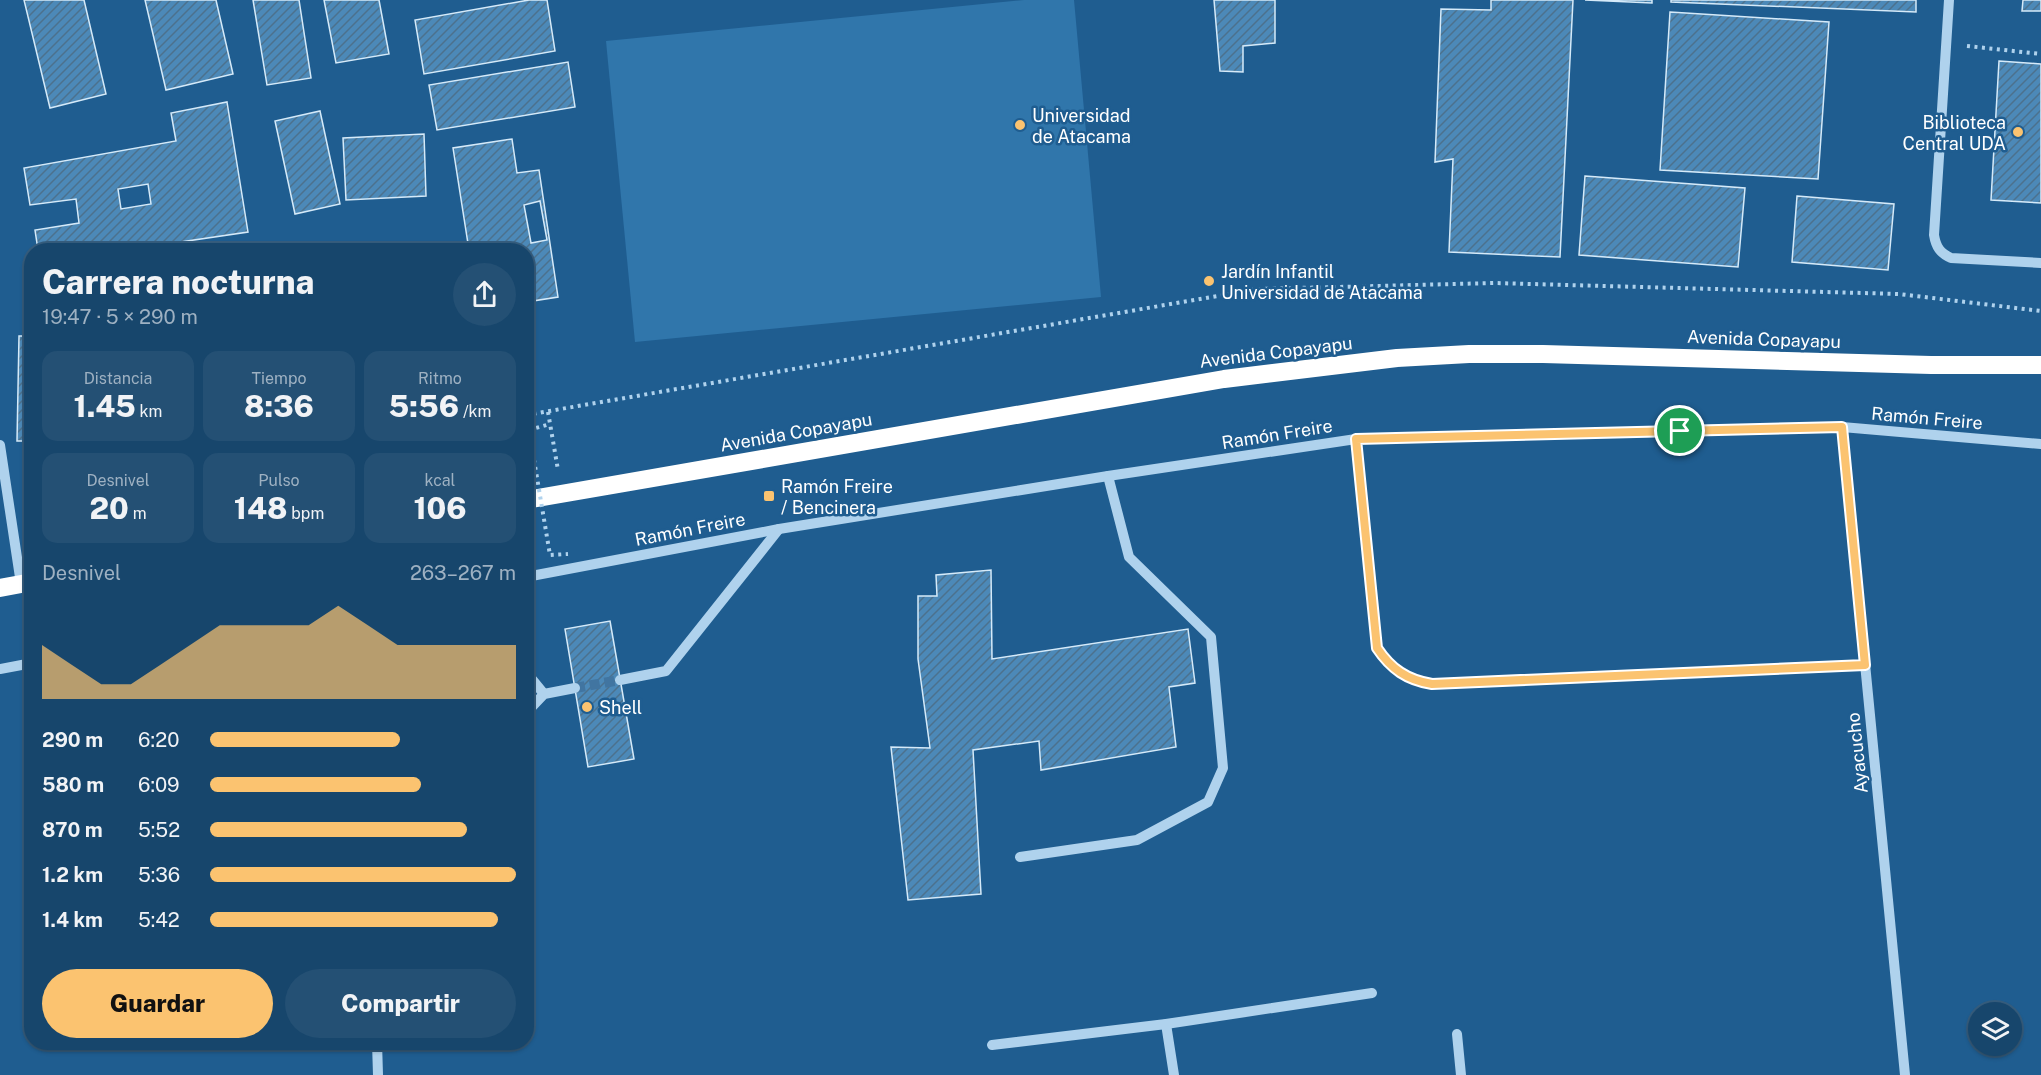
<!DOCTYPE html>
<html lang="es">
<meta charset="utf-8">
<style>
:root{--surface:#17466c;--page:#245074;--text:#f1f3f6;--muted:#9eb1c2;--line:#365e7f;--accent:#fbc370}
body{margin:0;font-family:"Public Sans",sans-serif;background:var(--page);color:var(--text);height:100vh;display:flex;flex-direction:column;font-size:22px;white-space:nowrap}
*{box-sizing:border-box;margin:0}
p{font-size:20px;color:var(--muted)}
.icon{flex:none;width:33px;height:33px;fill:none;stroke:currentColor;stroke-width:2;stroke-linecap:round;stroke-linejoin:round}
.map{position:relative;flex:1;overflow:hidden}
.sheet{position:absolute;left:24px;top:243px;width:510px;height:807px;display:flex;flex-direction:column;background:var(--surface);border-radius:24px;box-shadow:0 2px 4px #0004,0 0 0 2px var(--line)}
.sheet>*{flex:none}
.tools{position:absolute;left:1968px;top:1002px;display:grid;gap:12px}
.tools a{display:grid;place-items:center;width:54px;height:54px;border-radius:50%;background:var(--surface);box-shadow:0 2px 4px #0004,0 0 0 2px var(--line);font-size:30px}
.pin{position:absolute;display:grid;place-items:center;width:51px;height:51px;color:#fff;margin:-26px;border:3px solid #fff;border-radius:50%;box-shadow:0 2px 6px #0007}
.round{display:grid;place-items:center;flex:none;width:63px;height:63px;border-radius:32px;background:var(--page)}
.headline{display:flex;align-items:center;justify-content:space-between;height:102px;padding:0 18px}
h1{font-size:33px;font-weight:800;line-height:45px}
.stats{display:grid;grid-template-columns:repeat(3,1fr);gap:9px;height:102px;padding:6px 18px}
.stats div{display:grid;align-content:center;border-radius:15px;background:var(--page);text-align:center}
.stats b{font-size:30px;font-weight:800}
.stats small{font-size:16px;font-weight:400}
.stats p{font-size:16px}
.chart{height:168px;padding:12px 18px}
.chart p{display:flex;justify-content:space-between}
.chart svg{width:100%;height:108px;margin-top:6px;fill:var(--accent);opacity:.7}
.cta{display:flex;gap:12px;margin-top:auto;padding:12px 18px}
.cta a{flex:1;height:69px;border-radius:36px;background:var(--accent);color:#111;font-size:24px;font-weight:800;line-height:69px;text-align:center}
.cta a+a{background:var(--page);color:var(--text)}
ul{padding:0 18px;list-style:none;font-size:20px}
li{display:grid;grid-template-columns:96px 72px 1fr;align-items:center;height:45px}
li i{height:15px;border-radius:8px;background:var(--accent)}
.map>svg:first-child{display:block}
.garden{fill:#3076ab}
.building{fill:url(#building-hatch);stroke:#d5eaf9;stroke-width:1.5;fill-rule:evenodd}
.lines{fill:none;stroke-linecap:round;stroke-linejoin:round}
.minor-tunnel{stroke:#4175a1;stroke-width:10;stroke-dasharray:10 5;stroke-linecap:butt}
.path{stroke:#afd2ed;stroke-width:4;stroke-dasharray:3 4.5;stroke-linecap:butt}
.minor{stroke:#afd2ed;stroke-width:10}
.highway{stroke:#fff;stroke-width:18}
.path-bridge{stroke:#afd2ed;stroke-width:4;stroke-dasharray:3 4.5;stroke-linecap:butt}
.route-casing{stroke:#fff;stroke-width:12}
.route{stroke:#fbc370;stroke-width:8}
.poi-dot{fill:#fbc370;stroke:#1f5d90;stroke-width:2}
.labels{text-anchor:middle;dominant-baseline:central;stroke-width:5;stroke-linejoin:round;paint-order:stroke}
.poi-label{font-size:18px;fill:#fff;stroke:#1f5d90;text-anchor:start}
.street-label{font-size:18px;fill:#fff;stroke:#1f5d90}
</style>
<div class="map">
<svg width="2041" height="1075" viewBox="0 0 2041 1075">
<defs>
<pattern id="building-hatch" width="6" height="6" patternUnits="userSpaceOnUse" patternTransform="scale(1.5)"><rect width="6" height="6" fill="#4c89b8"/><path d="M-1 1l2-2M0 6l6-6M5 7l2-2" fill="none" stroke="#4c718d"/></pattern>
</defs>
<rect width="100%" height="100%" fill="#1f5d90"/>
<polygon class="garden" points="1024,0 1074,0 1101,297 635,342 606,41"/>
<g class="building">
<polygon points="24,0 84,0 106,94 50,108"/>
<polygon points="145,0 216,0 233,74 166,90"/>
<polygon points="253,0 299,0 311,78 267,85"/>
<polygon points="324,0 379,0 389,54 336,63"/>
<polygon points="529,0 547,0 555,51 424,74 415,20"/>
<polygon points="1214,0 1275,0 1275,43 1243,46 1243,72 1220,71"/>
<polygon points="1491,0 1573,0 1560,257 1449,252 1453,159 1435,162 1441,9 1491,10"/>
<polygon points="1585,0 1652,0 1652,3"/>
<polygon points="1671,0 1916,0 1916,12 1671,2"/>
<polygon points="2023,0 2041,0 2041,11 2022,11"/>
<polygon points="1670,12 1829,22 1818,179 1660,170"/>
<polygon points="1999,61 2041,64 2041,203 1991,200"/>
<polygon points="568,62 575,107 437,130 429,85"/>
<path d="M227,102L248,232L126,250H38L35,230L79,223L76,199L30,205L24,168L176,141L171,113ZM148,184L151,204L121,209L118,189Z"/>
<polygon points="320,111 340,204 295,214 275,121"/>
<polygon points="424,134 426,196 346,200 343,138"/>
<path d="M512,139L517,173L539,170L558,297L526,302V250H469L453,148ZM540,201L547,240L531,243L524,205Z"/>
<polygon points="1585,176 1745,188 1738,267 1579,255"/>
<polygon points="1797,196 1894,204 1888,270 1792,262"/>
<polygon points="406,248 406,250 307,250 307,249"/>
<polygon points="19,336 32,336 32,441 17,441"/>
<polygon points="991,570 992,659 1188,629 1195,683 1169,687 1176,747 1041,770 1039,741 973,750 981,894 908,900 891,747 930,748 918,659 918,596 937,596 936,575"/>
<polygon points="610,621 634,759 588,767 565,629"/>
</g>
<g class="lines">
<polyline class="minor-tunnel" points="575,688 620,680"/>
<g class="path">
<polyline points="1967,46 2041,54"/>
<polyline points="548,412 558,470"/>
<polyline points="526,415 1258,289 1494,283 1899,294 2041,311"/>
<polyline points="529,430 550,424"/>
</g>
<g class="minor">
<path d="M1949,0L1934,235C1936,247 1940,253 1951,258L2041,263"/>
<polyline points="1842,427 1905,1075"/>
<path d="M1356,439L1377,648C1391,669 1407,680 1432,684L1865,665"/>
<polyline points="0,445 21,584"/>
<polyline points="526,577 779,529 1108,476 1356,439 1842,427 2041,444"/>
<polyline points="0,669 32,663"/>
<polyline points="526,672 544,694"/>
<polyline points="620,680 666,671 779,529"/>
<polyline points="526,713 544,694 575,688"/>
<polyline points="1020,857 1137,840 1208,802 1223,768 1211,637 1129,557 1108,476"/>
<polyline points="1166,1024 1174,1075"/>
<polyline points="1457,1034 1461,1075"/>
<polyline points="377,1042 378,1075"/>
<polyline points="992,1045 1166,1024 1372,993"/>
</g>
<g class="highway">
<polyline points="526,500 1224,379 1397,358 1469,354 1543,354 1931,365 2041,365"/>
<polyline points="0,588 32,582"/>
</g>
<polyline class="path-bridge" points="529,430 550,555 568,554"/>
</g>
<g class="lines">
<defs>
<path id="route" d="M1842,427L1865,665L1432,684C1407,680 1391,669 1377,648L1356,439Z"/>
</defs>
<use href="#route" class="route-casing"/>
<use href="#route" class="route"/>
</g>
<g class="poi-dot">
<circle cx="1020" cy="125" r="6"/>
<circle cx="2018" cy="132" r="6"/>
<circle cx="1209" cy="281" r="6"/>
<rect x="763" y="490" width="12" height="12" rx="3"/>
<circle cx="587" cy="707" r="6"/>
</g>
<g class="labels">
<g class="poi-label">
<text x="1032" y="115">Universidad<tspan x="1032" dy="21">de Atacama</tspan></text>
<text x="2006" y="122" text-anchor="end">Biblioteca<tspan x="2006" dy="21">Central UDA</tspan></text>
<text x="1221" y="271">Jardín Infantil<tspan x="1221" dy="21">Universidad de Atacama</tspan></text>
<text x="781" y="486">Ramón Freire<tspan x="781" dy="21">/ Bencinera</tspan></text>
<text x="599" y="707">Shell</text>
</g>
<g class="street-label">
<text transform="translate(1764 339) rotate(2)">Avenida Copayapu</text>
<text transform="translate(1276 352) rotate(-7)">Avenida Copayapu</text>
<text transform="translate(1927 418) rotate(5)">Ramón Freire</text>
<text transform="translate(796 432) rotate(-10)">Avenida Copayapu</text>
<text transform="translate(1277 434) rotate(-9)">Ramón Freire</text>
<text transform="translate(690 529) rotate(-11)">Ramón Freire</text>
<text transform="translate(1857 753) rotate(-96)">Ayacucho</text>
</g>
</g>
</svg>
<div class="tools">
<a><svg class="icon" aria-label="layers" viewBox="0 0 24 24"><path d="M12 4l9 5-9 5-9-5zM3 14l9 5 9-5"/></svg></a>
</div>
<div class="pin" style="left:1680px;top:431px;background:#1e9e55"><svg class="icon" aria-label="arrive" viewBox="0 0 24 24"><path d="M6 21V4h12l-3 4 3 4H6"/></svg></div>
<section class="sheet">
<div class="headline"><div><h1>Carrera nocturna</h1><p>19:47 · 5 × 290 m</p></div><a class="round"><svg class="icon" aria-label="share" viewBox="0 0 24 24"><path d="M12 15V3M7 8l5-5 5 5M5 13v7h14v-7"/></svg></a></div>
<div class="stats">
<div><p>Distancia</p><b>1.45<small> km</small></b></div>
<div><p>Tiempo</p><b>8:36</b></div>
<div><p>Ritmo</p><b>5:56<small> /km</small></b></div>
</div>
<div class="stats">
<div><p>Desnivel</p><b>20<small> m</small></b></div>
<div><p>Pulso</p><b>148<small> bpm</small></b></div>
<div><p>kcal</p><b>106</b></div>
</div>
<div class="chart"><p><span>Desnivel</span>263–267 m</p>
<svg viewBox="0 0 160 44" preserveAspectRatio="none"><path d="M0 44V22L10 30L20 38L30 38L40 30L50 22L60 14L70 14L80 14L90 14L100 6L110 14L120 22L130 22L140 22L150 22L160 22V44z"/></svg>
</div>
<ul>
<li><b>290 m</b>6:20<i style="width:62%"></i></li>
<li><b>580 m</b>6:09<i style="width:69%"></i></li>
<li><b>870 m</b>5:52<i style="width:84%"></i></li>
<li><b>1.2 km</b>5:36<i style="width:100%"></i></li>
<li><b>1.4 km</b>5:42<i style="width:94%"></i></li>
</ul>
<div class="cta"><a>Guardar</a><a>Compartir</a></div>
</section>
</div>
